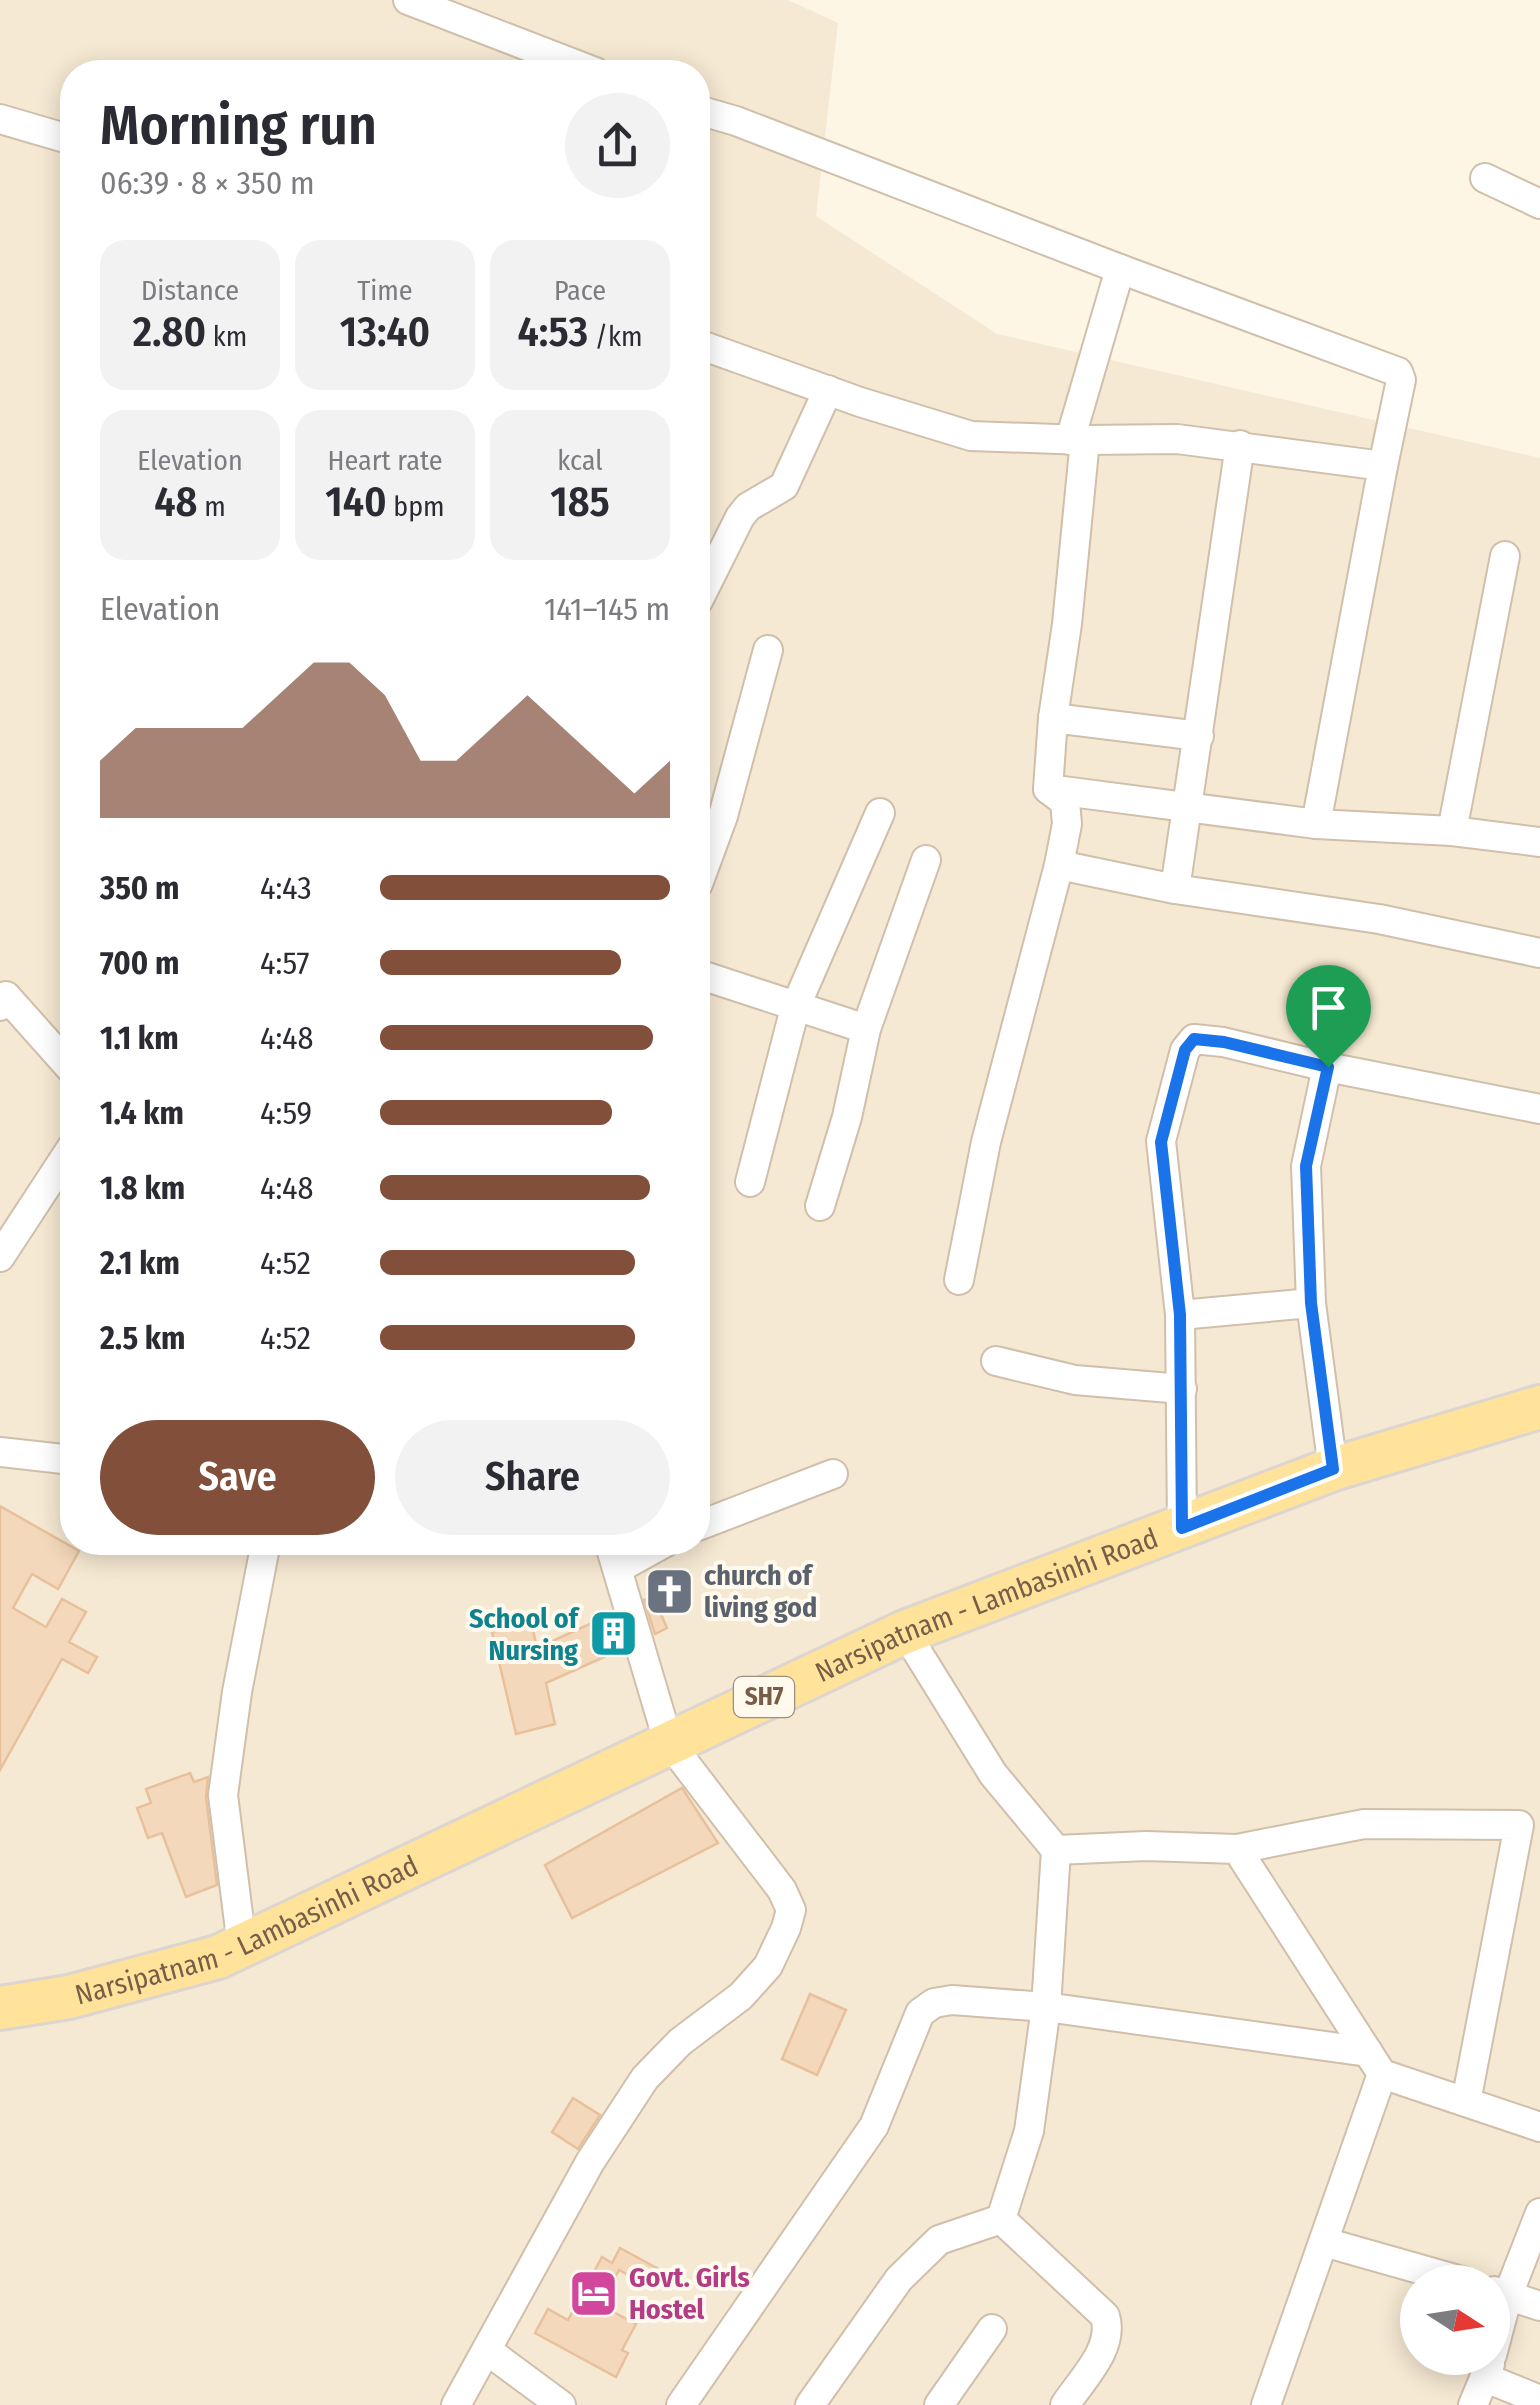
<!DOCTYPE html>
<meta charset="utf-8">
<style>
:root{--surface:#fff;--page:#f2f2f3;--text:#2b2b33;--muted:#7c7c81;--accent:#824f3b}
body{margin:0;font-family:"Fira Sans Condensed",sans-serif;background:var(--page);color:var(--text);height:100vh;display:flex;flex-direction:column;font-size:38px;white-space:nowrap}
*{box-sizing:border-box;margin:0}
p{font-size:32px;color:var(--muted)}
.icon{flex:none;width:55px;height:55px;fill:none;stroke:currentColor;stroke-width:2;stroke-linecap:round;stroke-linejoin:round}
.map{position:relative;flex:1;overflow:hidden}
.panel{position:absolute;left:60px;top:60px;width:650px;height:1495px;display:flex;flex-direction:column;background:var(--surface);border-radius:40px;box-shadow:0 5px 25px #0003}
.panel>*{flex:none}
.needle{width:65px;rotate:102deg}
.controls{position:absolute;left:1400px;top:2265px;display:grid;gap:20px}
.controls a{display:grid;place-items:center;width:110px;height:110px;border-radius:50%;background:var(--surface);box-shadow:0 5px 25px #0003;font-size:50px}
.pin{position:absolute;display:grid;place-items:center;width:85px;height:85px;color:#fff;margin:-102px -42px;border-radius:50% 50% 50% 0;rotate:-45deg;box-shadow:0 0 10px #0007}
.pin .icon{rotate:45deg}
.round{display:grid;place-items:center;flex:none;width:105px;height:105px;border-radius:52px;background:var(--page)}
.overview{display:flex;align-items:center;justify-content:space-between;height:170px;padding:0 40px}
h1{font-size:55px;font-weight:600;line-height:75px}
.metrics{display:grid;grid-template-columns:repeat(3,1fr);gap:15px;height:170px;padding:10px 40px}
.metrics div{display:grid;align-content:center;border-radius:25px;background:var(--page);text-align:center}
.metrics b{font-size:42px;font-weight:600}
.metrics small{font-size:28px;font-weight:400}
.metrics p{font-size:28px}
.chart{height:280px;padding:20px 40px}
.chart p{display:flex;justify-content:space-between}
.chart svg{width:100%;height:180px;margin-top:10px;fill:var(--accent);opacity:.7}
.primary-button{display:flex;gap:20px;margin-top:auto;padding:20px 40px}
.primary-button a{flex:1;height:115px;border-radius:60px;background:var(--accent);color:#fff;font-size:40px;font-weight:600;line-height:115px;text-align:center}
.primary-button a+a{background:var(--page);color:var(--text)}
ul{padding:0 40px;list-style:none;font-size:32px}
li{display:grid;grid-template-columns:160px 120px 1fr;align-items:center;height:75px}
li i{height:25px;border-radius:12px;background:var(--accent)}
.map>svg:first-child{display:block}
.residential{fill:#f6e9d3;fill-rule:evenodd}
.building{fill:#f4d8bb;stroke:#e8c09b;stroke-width:2.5}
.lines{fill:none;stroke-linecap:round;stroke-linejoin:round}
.street-casing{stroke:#d0bfab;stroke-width:32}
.primary-casing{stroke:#dcd5d0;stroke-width:48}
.street{stroke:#fff;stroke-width:28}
.primary{stroke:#ffe39b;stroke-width:42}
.route-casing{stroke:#fff;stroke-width:20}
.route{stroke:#1a73e8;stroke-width:12}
.labels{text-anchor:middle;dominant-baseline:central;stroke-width:8;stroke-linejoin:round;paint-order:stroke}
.shield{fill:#fffaed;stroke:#a08d7a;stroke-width:2.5}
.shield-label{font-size:25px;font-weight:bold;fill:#785e49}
.worship-label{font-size:28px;font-weight:bold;fill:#5b616d;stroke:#fffaed;text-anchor:start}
.street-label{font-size:28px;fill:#785e49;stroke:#fffaed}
.culture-label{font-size:28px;font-weight:bold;fill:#0d838f;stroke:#fffaed;text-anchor:end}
.hotel-label{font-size:28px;font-weight:bold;fill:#b23c85;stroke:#fffaed;text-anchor:start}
</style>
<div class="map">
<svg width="1540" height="2405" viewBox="0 0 1540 2405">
<rect width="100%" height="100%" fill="#fdf6e5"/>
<path class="residential" d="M0,0H788L838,23L816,216L997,334L1540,458V2405H0ZM72,72H698V1542H72ZM1418,2282H1492V2358H1418Z"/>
<g class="building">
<polygon points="0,1506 79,1551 58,1589 32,1574 13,1608 46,1627 62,1599 86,1612 69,1642 97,1657 88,1673 62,1659 0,1770"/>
<polygon points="653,1596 667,1628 655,1634 644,1600"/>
<polygon points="612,1614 622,1649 546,1683 555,1724 516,1734 492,1632 531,1622 537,1648"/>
<polygon points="190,1773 194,1782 208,1777 206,1797 217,1885 186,1897 162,1833 148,1838 137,1808 151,1803 146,1789"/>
<polygon points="682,1788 718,1843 572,1918 545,1865"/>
<polygon points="810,1994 846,2010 817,2075 782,2059"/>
<polygon points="573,2098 600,2115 578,2149 552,2132"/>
<polygon points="620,2248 664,2272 655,2290 619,2270 600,2305 636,2324 622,2350 628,2353 616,2377 535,2333 548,2309 568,2320 602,2257 612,2263"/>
</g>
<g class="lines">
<defs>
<g id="street">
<polyline points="408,0 595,72"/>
<polyline points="698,110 736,121 1120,269 1398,372 1401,380 1383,466"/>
<polyline points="0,119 72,140"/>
<polyline points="1485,178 1540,204"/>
<polyline points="698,344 860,402 971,436 1085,440 1177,439 1383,466 1316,824 1452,831 1540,842"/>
<polyline points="1070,440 1120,269"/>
<polyline points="1085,440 1067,624 1053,718 1048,789 1316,824"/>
<polyline points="698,601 740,517 748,507 784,486 828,390"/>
<polyline points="1053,718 1199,736"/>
<polyline points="1452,831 1505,556"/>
<polyline points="1059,865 1175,889 1379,919 1540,953"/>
<polyline points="698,884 723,816 768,650"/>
<polyline points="1175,889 1240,445"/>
<polyline points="698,974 866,1029"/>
<polyline points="0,1006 6,996 72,1070"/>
<polyline points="1327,1067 1306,1166 1311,1303 1333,1469"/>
<polyline points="750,1182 795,1008 880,813"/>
<polyline points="820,1206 847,1117 866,1029 926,860"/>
<polyline points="0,1257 72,1147"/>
<polyline points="959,1280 986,1142 1059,865 1067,824 1065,802 1048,789"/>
<polyline points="1180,1315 1311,1303"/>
<polyline points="996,1361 1075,1380 1182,1389"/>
<polyline points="0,1452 72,1460"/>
<polyline points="698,1526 833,1474"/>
<polyline points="1182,1528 1180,1315 1161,1141 1185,1050 1194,1039 1223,1042 1327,1067 1540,1109"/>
<polyline points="619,1568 666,1542"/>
<polyline points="905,1632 993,1774 1056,1850 1146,1846 1237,1849 1382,2074 1540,2127"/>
<polyline points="1237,1849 1364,1824 1519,1825 1466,2102"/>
<polyline points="242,1946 223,1795 237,1692 266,1542"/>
<polyline points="1001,2219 1029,2131 1046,2007 1056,1850"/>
<path d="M1001,2219L1105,2316C1115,2348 1082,2379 1065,2405"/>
<polyline points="1324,2242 1465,2282"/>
<polyline points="1494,2291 1540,2306"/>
<polyline points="488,2351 561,2405"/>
<polyline points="1492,2355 1508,2295 1540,2213"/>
<polyline points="1486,2378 1540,2400"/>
<polyline points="456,2405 590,2162 645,2078 680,2042 741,1996 768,1966 786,1928 791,1910 782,1890 668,1741 609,1542"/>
<polyline points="681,2405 874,2126 920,2013 934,2003 952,2000 1046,2007 1368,2052"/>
<polyline points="810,2405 899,2279 939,2240 1001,2219"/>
<polyline points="939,2405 992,2329"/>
<polyline points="1266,2405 1382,2074"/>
<polyline points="1473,2405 1490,2364"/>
</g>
<g id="primary">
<path id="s1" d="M0,2008L69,1997L218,1957L905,1632L1333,1469L1540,1407"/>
</g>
</defs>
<use href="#street" class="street-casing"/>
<use href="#primary" class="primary-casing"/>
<use href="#street" class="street"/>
<use href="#primary" class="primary"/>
</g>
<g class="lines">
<defs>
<polygon id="route" points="1194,1039 1224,1042 1328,1067 1306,1166 1311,1303 1333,1469 1182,1528 1180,1315 1161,1142 1185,1050"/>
</defs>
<use href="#route" class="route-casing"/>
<use href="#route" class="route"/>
</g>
<defs>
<symbol id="church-square" viewBox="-11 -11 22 22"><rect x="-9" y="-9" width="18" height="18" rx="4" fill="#6b7280" stroke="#fffaed"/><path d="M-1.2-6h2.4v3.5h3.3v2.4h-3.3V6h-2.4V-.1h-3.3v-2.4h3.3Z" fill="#fff"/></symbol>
<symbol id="building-square" viewBox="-11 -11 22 22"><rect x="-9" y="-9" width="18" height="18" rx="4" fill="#0f9aa8" stroke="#fffaed"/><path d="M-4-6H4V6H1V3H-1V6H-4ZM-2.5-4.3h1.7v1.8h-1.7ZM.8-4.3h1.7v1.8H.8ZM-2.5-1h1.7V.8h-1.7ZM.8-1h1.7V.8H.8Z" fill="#fff"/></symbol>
<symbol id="hotel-square" viewBox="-11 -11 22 22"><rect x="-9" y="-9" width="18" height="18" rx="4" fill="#d1479c" stroke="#fffaed"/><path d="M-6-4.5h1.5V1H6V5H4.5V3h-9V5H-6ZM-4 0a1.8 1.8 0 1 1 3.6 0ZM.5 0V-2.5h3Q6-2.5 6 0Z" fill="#fff"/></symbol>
</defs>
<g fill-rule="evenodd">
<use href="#church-square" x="642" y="1564" width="55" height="55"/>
<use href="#building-square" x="586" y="1606" width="55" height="55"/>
<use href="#hotel-square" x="566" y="2266" width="55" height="55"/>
</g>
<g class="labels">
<rect class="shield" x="734" y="1677" width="60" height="40" rx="8"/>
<g class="shield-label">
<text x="764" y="1697">SH7</text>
</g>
<g class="worship-label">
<text x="704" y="1575">church of<tspan x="704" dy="32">living god</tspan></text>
</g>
<g class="street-label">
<text stroke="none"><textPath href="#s1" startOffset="1070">Narsipatnam - Lambasinhi Road</textPath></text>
<text stroke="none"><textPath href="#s1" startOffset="260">Narsipatnam - Lambasinhi Road</textPath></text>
</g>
<g class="culture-label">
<text x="578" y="1618">School of<tspan x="578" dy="32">Nursing</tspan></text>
</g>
<g class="hotel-label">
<text x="629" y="2277">Govt. Girls<tspan x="629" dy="32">Hostel</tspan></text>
</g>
</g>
</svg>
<div class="controls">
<a><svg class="needle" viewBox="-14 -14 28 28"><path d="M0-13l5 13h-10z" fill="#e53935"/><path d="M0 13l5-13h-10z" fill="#7c7c81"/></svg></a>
</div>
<div class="pin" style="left:1328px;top:1067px;background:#1e9e55"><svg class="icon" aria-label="arrive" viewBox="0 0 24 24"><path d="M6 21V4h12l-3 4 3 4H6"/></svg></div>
<section class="panel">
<div class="overview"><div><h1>Morning run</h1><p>06:39 · 8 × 350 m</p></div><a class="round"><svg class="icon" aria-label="share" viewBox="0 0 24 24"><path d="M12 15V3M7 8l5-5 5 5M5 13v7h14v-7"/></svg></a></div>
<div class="metrics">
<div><p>Distance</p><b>2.80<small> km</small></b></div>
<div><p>Time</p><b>13:40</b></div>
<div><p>Pace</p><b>4:53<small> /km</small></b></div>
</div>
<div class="metrics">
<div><p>Elevation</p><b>48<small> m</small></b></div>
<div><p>Heart rate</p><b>140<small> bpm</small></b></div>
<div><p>kcal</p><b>185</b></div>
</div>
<div class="chart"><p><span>Elevation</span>141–145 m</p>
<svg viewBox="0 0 160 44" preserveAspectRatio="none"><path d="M0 44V30L10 22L20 22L30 22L40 22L50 14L60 6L70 6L80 14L90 30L100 30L110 22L120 14L130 22L140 30L150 38L160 30V44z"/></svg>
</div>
<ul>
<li><b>350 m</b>4:43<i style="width:100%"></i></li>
<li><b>700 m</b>4:57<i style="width:83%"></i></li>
<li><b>1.1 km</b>4:48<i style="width:94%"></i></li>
<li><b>1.4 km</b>4:59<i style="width:80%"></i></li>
<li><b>1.8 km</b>4:48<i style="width:93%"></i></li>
<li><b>2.1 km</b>4:52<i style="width:88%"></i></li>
<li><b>2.5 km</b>4:52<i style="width:88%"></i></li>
</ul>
<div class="primary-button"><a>Save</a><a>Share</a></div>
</section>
</div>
